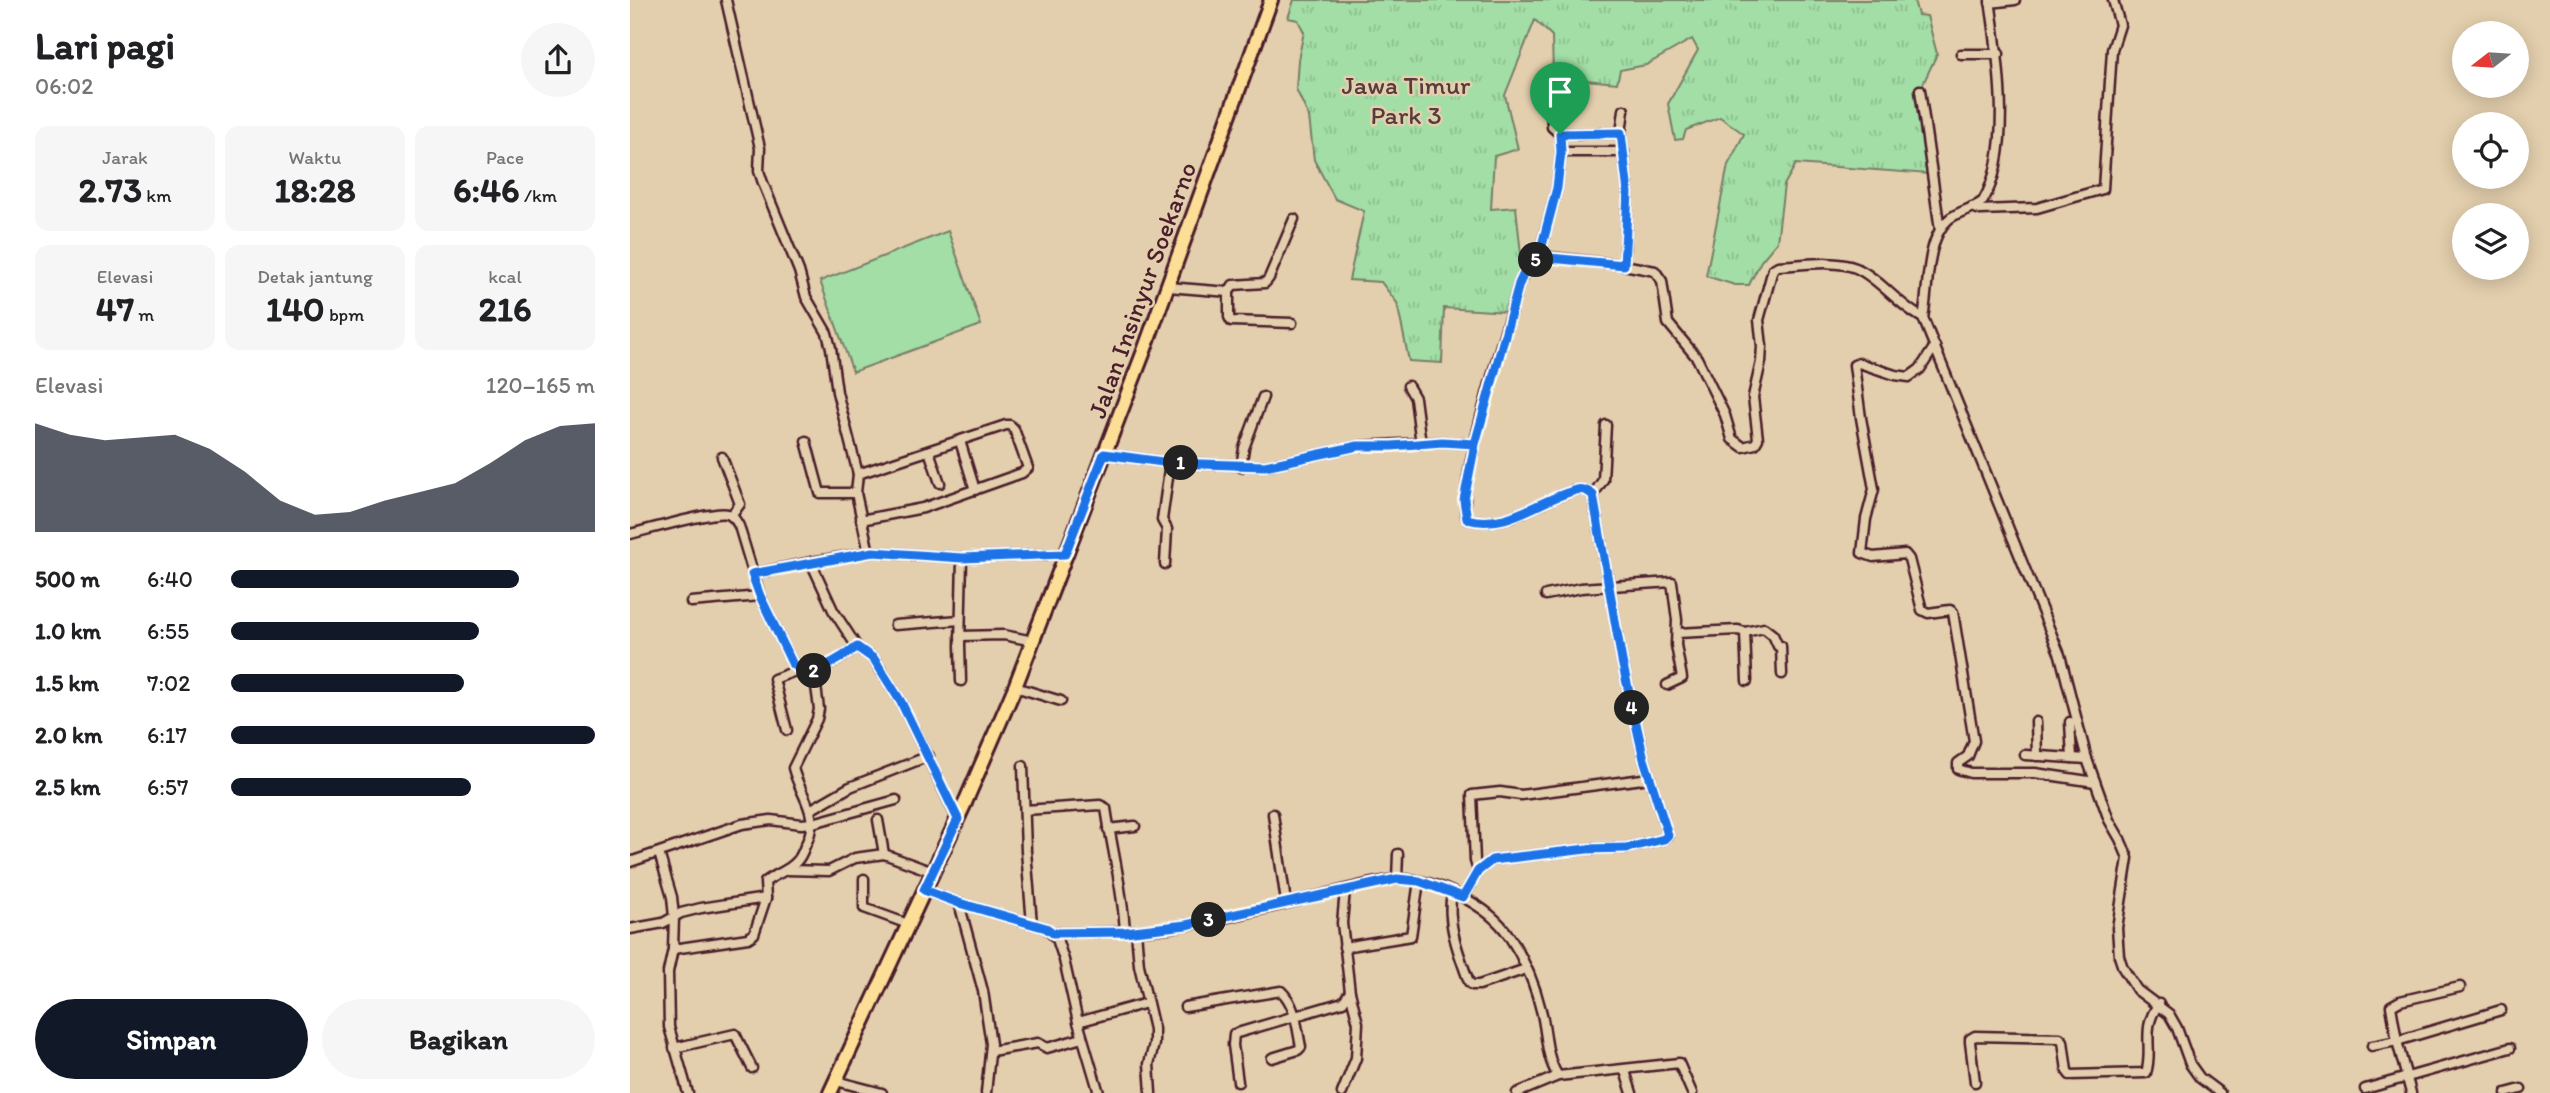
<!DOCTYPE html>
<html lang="id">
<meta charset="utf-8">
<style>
:root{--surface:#fff;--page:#f6f6f6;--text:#202124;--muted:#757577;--accent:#111827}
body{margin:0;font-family:Itim,sans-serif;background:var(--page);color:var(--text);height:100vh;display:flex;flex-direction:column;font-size:26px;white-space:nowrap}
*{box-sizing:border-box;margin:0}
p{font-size:23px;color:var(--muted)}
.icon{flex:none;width:38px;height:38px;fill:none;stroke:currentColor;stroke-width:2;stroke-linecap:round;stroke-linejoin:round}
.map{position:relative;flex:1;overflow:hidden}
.sheet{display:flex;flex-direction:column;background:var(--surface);width:630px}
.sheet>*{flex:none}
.needle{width:46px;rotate:253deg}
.controls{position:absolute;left:1822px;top:21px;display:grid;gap:14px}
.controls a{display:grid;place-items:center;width:77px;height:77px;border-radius:50%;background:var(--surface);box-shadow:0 4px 18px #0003;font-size:35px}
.pin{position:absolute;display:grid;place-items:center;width:60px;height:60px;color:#fff;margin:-72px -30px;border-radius:50% 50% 50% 0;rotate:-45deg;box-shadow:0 0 7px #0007}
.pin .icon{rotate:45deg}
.km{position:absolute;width:35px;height:35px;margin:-18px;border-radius:50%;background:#222;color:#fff;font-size:19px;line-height:35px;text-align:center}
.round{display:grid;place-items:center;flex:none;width:74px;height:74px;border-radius:37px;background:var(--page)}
.head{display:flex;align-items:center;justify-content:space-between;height:119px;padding:0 35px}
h1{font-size:38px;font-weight:700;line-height:52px}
.figures{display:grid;grid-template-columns:repeat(3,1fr);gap:10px;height:119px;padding:7px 35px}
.figures div{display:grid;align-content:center;border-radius:14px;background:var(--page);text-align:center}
.figures b{font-size:35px;font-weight:700}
.figures small{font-size:19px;font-weight:400}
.figures p{font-size:19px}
.chart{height:196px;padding:14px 35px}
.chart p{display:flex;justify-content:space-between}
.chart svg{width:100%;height:126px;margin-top:7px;fill:var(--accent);opacity:.7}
.button{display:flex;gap:14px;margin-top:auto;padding:14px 35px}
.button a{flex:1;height:80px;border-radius:42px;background:var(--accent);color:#fff;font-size:28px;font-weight:700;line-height:80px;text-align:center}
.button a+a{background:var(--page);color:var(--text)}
ul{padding:0 35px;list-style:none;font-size:23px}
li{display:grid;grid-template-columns:112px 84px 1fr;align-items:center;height:52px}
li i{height:18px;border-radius:9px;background:var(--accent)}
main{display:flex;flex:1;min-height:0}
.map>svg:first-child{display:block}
.grass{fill:#a2dea5;stroke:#767e68;stroke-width:2}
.park{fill:url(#park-tufts);stroke:#767e68;stroke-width:2}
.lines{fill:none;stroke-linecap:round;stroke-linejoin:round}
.street-casing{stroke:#4a1f2b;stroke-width:13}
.primary-casing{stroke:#4a1f2b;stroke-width:18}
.street{stroke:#e3cfad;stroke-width:8}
.primary{stroke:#fdde96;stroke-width:12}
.route-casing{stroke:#fff;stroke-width:14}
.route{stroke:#1a73e8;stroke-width:9}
.labels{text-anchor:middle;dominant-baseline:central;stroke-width:5;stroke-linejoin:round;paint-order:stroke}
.park-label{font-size:26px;fill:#573c3d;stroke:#e3cfad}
.street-label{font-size:26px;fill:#4a1f2b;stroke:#e3cfad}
</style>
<main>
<section class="sheet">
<div class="head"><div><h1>Lari pagi</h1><p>06:02</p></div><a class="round"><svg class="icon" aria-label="share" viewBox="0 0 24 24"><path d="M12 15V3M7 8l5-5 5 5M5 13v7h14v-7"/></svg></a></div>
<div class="figures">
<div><p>Jarak</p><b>2.73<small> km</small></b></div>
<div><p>Waktu</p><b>18:28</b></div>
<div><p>Pace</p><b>6:46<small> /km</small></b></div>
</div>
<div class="figures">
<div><p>Elevasi</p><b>47<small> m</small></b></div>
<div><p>Detak jantung</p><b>140<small> bpm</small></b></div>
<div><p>kcal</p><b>216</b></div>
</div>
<div class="chart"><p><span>Elevasi</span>120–165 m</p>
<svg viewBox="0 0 160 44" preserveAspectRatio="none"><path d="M0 44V6L10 10L20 12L30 11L40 10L50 15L60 23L70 33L80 38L90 37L100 33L110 30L120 27L130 20L140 12L150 7L160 6V44z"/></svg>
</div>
<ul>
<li><b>500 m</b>6:40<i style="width:79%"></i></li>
<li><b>1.0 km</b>6:55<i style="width:68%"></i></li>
<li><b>1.5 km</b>7:02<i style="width:64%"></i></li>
<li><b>2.0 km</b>6:17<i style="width:100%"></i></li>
<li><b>2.5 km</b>6:57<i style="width:66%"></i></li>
</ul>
<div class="button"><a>Simpan</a><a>Bagikan</a></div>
</section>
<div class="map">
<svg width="1920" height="1093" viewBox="0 0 1920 1093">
<defs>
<pattern id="park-tufts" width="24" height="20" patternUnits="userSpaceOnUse" patternTransform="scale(1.75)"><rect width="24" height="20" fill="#a2dea5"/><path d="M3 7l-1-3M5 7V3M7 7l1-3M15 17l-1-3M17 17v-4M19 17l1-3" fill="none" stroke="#8dbe8e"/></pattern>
</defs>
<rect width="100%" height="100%" fill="#e3cfad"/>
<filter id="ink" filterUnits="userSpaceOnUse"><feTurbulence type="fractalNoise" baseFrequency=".0143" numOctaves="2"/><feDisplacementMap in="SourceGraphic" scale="14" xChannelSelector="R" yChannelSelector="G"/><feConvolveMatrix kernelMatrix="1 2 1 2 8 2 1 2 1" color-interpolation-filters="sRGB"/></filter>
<g filter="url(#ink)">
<polygon class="grass" points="318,231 351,325 223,372 190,281"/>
<polygon class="park" points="664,0 1284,0 1288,15 1297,16 1307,54 1287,97 1299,174 1166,164 1154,185 1147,242 1131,261 1119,285 1105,285 1076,276 1098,165 1114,134 1090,117 1056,130 1053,139 1045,140 1038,104 1068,50 1062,39 1016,65 990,70 987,83 923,77 922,36 905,20 875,95 888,149 864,156 861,209 886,207 892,264 878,312 814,308 812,363 779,361 767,303 751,282 719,280 734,211 705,199 684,160 679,117 666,89 668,60 674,32 668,20 658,18"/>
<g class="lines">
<defs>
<g id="street">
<polyline points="96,0 130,148 129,171 133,183 169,271 176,297 197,333 201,348 207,392 228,474 226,493 239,553"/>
<path d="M1360,0C1368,56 1383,150 1353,201C1343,209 1329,211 1319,219C1295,239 1299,289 1293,318L1430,655L1457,759L1479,820L1490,839L1498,858L1487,928L1489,956L1493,968L1507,990L1539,1014L1547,1028L1560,1064L1570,1078L1590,1093"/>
<polyline points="1360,3 1385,0"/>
<polyline points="1331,54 1369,54"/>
<polyline points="1290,90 1310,230"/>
<polyline points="994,110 991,133 998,193 994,265"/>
<polyline points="930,134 991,133"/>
<polyline points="931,152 994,152"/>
<polyline points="1342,207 1350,210 1407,208 1473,189 1482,50 1490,25 1483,0"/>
<path d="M909,256L994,265L1025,271L1032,281L1038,323L1067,358L1095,415L1102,439L1113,447L1125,444L1128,439L1123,397L1131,362L1132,346L1129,320L1143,269L1148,266C1172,265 1204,259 1226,268C1249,278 1269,306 1293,318"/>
<polyline points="538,287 599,292 603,285 635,283 639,278 664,219"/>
<polyline points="599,292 599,317 601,321 662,323"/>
<polyline points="1305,346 1290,369 1279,377 1265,375 1229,363 1224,365 1231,418 1244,489 1236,519 1232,553 1243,557 1275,554 1279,559 1292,610 1298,613 1320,610 1323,612 1344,741 1338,756 1328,763 1328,769 1341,773 1405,773 1465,782"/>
<polyline points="778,386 785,398 791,444"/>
<polyline points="176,441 190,493 226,493"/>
<polyline points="330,441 345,490"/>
<polyline points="299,451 310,483"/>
<polyline points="474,454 540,463 635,466 728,446 812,442 845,444"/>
<polyline points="92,457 110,504 101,516"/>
<polyline points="611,467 614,448 633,397"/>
<polyline points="228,474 376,425 380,425 384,429 398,468 392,473 293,508 231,520"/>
<polyline points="963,495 973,480 976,425"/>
<path d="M0,534C17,530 85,510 98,514C104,516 106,521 109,526L130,596L163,665C185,679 208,659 227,647"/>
<polyline points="181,562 243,552 332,558 435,554"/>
<polyline points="535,564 537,529 532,520 540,463"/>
<polyline points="122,574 181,562 203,610 227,647 244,659 271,702 327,818"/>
<polyline points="916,595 951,588 1042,582 1047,620 1046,645 1052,678 1037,685"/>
<polyline points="61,602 130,596"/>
<polyline points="265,625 330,620"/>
<polyline points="1115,632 1117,681"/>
<polyline points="1047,633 1108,630 1115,632 1134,628 1143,635 1148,646 1151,646 1152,674"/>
<polyline points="330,636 374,635 403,641"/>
<polyline points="331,681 330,645 332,558"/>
<polyline points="385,687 431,701"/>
<polyline points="1406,722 1407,756"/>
<polyline points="1440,722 1442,758"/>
<polyline points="157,730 144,679 171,669"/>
<polyline points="1395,755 1457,759"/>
<polyline points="393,766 396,851 402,924"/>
<polyline points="180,810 220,787 299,756"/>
<path d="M395,810L470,805L476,808C482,849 493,890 495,932"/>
<polyline points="643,814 656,902"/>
<polyline points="248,820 254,854"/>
<polyline points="478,829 505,826"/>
<polyline points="29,853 42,897 44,917 43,949 38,972 39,1027 58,1093"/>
<polyline points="0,862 112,824 141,820 171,824 183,823 266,800"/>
<polyline points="156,870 199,871 225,858 254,854 303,872"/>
<polyline points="848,871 845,861 842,795 870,792 891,795 1020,778"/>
<polyline points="234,879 234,908 278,924"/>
<polyline points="767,879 768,854"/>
<polyline points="294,890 329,903 416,928 427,939 434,960 448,1022 469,1093"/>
<path d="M822,893C816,922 829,955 839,982L842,985H849L896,969"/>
<path d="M833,897L848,871L862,860L957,849L997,848L1034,839L1038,835L1014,759L992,661L963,495C957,490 950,488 943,491C908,501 876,530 837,519C824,491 878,323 889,284L895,271L909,256L927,188L931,152L930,134L922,127L921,94"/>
<polyline points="329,903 353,991 361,1044 356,1093"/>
<polyline points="0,929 33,923 51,913 71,908 136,898"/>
<polyline points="506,931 509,965 524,1029 524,1044 519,1064 521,1093"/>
<path d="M423,933C467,932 512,933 556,925C608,917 660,902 712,890C730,886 750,880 769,879C805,878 860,906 879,936C893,957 905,985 911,1010C917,1032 915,1056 928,1076L1049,1063L1062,1093"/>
<polyline points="714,947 781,936 789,881"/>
<path d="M43,949L118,938L124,934L136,898L135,882C145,874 159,871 167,861C171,857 173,851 175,846C192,813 171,799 163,768L187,719L189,709L184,671"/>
<path d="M555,1007L651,991C666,1005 667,1028 671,1047L668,1050L642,1058"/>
<polyline points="448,1022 517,1003"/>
<polyline points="1742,1046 1767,1041 1761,1006 1770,1001 1830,987"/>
<polyline points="44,1048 105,1034 122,1068"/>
<polyline points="361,1051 408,1043 417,1048 452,1038"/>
<polyline points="995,1071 1002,1093"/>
<polyline points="206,1081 252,1093"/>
<polyline points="608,1082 603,1045 604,1034 713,1002 720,992 712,923 715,890"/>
<path d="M1345,1082L1340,1042V1039L1345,1036L1430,1038L1433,1041L1437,1071L1440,1075L1516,1073C1524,1049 1510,1028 1529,1004"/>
<polyline points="1735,1089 1880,1048"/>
<polyline points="712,1093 726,1058 728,1023 720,992"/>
<polyline points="887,1093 928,1076"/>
<polyline points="1781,1093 1767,1041 1871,1010"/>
<polyline points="1876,1093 1891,1089"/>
</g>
<polyline id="primary" points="200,1093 334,805 385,687 514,351 641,0"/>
</defs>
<use href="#street" class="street-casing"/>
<use href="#primary" class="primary-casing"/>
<use href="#street" class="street"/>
<use href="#primary" class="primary"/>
</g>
</g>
<g class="lines" filter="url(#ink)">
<defs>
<path id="route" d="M930,134L931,152L927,188L909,257L895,271L889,284L845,444L812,442L762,446H728L635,466L540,463L474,454L435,554L332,558L243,552L122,574L130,596L163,665C185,678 208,659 227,647L244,659L271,702L328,819L294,890L329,903L416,928L423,933L495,932L556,925L767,879L789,881L833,897L848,871L862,860L957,849L997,848L1034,839L1038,835L1014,759L992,661L963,495C957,490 950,488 943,491C907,501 877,530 837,519L834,500L845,444L889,284L895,271L909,257L994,265L998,193L991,133L930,134"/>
</defs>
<use href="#route" class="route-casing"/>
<use href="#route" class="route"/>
</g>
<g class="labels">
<g class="park-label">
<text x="776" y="85">Jawa Timur<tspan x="776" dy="30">Park 3</tspan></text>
</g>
<g class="street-label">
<text transform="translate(512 290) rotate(-70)">Jalan Insinyur Soekarno</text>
</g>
</g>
</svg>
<div class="controls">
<a><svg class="needle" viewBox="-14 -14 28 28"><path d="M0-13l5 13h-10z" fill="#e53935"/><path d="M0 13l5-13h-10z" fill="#757577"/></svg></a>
<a><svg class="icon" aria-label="locate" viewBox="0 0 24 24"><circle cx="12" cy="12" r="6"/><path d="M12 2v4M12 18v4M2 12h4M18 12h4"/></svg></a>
<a><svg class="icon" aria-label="layers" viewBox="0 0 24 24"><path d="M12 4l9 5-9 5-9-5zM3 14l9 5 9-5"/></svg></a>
</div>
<div class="pin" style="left:930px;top:134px;background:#1e9e55"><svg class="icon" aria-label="arrive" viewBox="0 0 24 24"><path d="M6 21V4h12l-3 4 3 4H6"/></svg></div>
<b class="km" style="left:551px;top:463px">1</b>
<b class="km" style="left:184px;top:671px">2</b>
<b class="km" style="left:579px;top:920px">3</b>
<b class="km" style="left:1002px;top:708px">4</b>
<b class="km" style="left:906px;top:260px">5</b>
</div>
</main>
